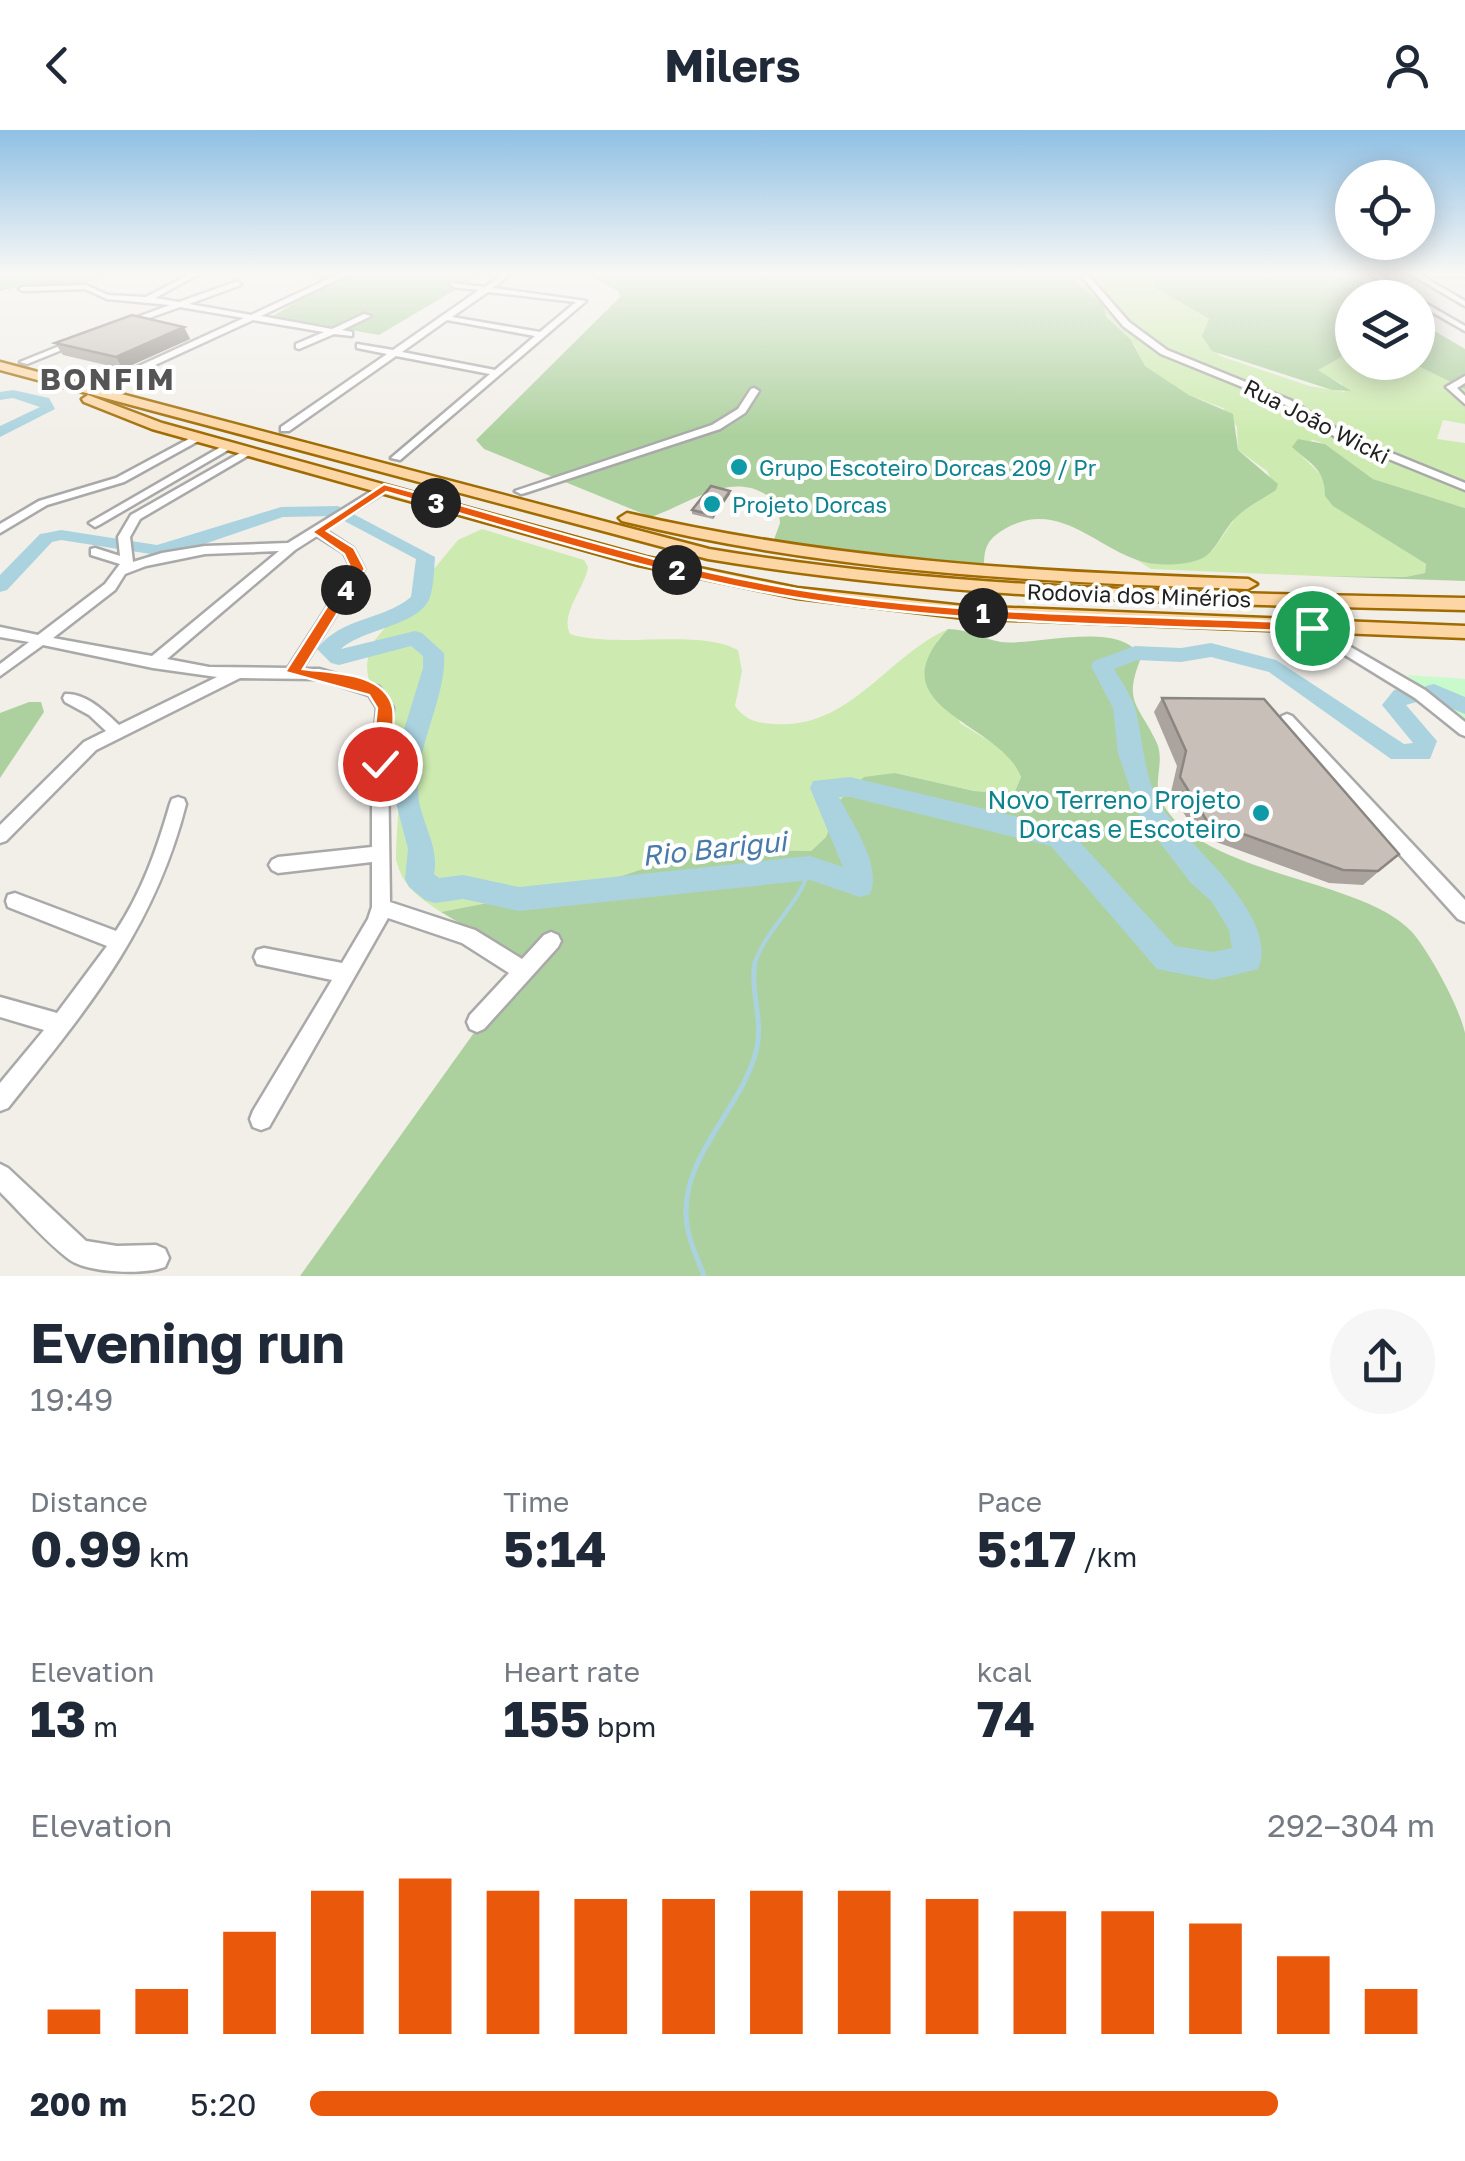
<!DOCTYPE html>
<meta charset="utf-8">
<style>
:root{--surface:#fff;--page:#f6f6f7;--text:#1f2937;--muted:#747a83;--accent:#ea580c}
body{margin:0;font-family:"Golos Text",sans-serif;background:var(--page);color:var(--text);height:100vh;display:flex;flex-direction:column;font-size:38px;white-space:nowrap}
*{box-sizing:border-box;margin:0}
p{font-size:32px;color:var(--muted)}
.icon{flex:none;width:55px;height:55px;fill:none;stroke:currentColor;stroke-width:2;stroke-linecap:round;stroke-linejoin:round}
.map{position:relative;height:1146px;overflow:hidden}
.side{display:flex;flex-direction:column;background:var(--surface);flex:1}
.side>*{flex:none}
.tools{position:absolute;left:1335px;top:30px;display:grid;gap:20px}
.tools a{display:grid;place-items:center;width:100px;height:100px;border-radius:50%;background:var(--surface);box-shadow:0 5px 25px #0003;font-size:50px}
.pin{position:absolute;display:grid;place-items:center;width:85px;height:85px;color:#fff;margin:-42px;border:5px solid #fff;border-radius:50%;box-shadow:0 2px 10px #0007}
.km{position:absolute;width:50px;height:50px;margin:-25px;border-radius:50%;background:#222;color:#fff;font-size:28px;line-height:50px;text-align:center}
.round{display:grid;place-items:center;flex:none;width:105px;height:105px;border-radius:52px;background:var(--page)}
.head{display:flex;align-items:center;justify-content:space-between;height:170px;padding:0 30px}
h1{font-size:55px;font-weight:700;line-height:75px}
.figures{display:grid;grid-template-columns:repeat(3,1fr);gap:15px;height:170px;padding:10px 30px}
.figures div{display:grid;align-content:center}
.figures b{font-size:50px;font-weight:700}
.figures small{font-size:28px;font-weight:400}
.figures p{font-size:28px}
.chart{height:280px;padding:20px 30px}
.chart p{display:flex;justify-content:space-between}
.chart svg{width:100%;height:180px;margin-top:10px;stroke:var(--accent);stroke-width:6}
ul{padding:0 30px;list-style:none;font-size:32px}
li{display:grid;grid-template-columns:160px 120px 1fr;align-items:center;height:75px}
li i{height:25px;border-radius:12px;background:var(--accent)}
header{display:flex;justify-content:space-between;align-items:center;height:130px;padding:0 30px;background:var(--surface);font-size:45px;font-weight:700}
.map>svg:first-child{display:block}
.grass{fill:#cdebb0}
.forest{fill:#add19e}
.park{fill:#c8facc}
.lines{fill:none;stroke-linecap:round;stroke-linejoin:round}
.stream-far1{stroke:#aad3df;stroke-width:4}
.stream{stroke:#aad3df;stroke-width:5}
.river{fill:#aad3df;fill-rule:evenodd}
.minor-casing{stroke:#a9a9a9;stroke-width:5}
.major-casing{stroke:#a06b00;stroke-width:5}
.minor{fill:#fff;fill-rule:evenodd}
.major{fill:#fcd6a4;fill-rule:evenodd}
.wall{fill:#aba49e}
.shaded-wall{fill:#8b8681}
.building{fill:#c7bfb8;stroke:#8b8681;stroke-width:2.5}
.route{fill:#ea580c;stroke:#fff;stroke-width:2.5}
.culture-dot{fill:#0f9aa8;stroke:#fff;stroke-width:4}
.labels{text-anchor:middle;dominant-baseline:central;stroke-width:8;stroke-linejoin:round;paint-order:stroke}
.far-street-label{font-size:22px;fill:#222;stroke:#fff}
.far-culture-label{font-size:22px;fill:#0d838f;stroke:#fff;text-anchor:start}
.culture-label{font-size:25px;fill:#0d838f;stroke:#fff;text-anchor:end}
.water-label{font-size:28px;font-style:italic;fill:#4a7aab;stroke:#fff}
.far-district-label{font-size:30px;font-weight:bold;letter-spacing:2.5px;fill:#555;stroke:#fff}
</style>
<header><svg class="icon" aria-label="back" viewBox="0 0 24 24"><path d="M15 5l-7 7 7 7"/></svg>Milers<svg class="icon" aria-label="person" viewBox="0 0 24 24"><circle cx="12" cy="8" r="4"/><path d="M4 21q1-7 8-7t8 7"/></svg></header>
<div class="map">
<svg width="1465" height="1146" viewBox="0 0 1465 1146">
<rect width="100%" height="100%" fill="#f2efe9"/>
<g class="grass">
<polygon points="1074,144 1153,144 1154,157 1208,189 1211,193 1203,202 1220,226 1309,256 1345,262 1342,254 1317,241 1350,213 1352,232 1412,233 1465,259 1465,294 1443,290 1437,309 1465,313 1465,378 1373,349 1325,314 1313,310 1293,317 1326,350 1324,359 1380,405 1426,434 1425,443 1405,447 1316,446 1151,439 1137,430 1157,433 1213,420 1238,384 1276,360 1267,341 1238,320 1237,297 1223,278 1189,265 1145,236 1134,214 1076,152"/>
<path d="M482,399L584,430L588,437C585,458 560,483 570,504C618,519 698,498 738,520L742,541L735,576C746,591 757,593 775,594C850,599 886,527 948,499L937,511L960,593L1002,619L1015,631L1021,647L1014,664L974,661L895,643L840,670L826,707L811,721L704,719L615,748L441,782C418,767 402,756 396,729C396,691 404,649 397,612C389,570 352,556 374,511L458,410Z"/>
</g>
<g class="forest">
<path d="M0,144H107C75,163 35,151 0,161Z"/>
<polygon points="319,144 482,144 379,205 273,186 319,158"/>
<path d="M588,144H1074L1076,153L1103,174L1106,186L1131,210L1145,236L1189,265L1233,284L1238,320L1278,354L1276,360C1259,372 1240,379 1228,397C1219,409 1213,425 1198,430C1181,436 1154,436 1137,430C1092,414 1055,368 1003,400C987,410 984,418 984,437L772,415L780,393L778,374C737,334 693,373 651,387L484,319L476,310L620,167L618,161Z"/>
<polygon points="1153,144 1350,144 1383,167 1352,168 1352,213 1345,215 1341,227 1318,240 1351,261 1332,260 1212,221 1202,206 1209,189 1154,157"/>
<polygon points="1418,191 1465,219 1465,259 1412,233 1418,232"/>
<path d="M1298,309L1325,314L1373,349L1465,378V451L1316,446L1405,447L1425,443L1426,434L1333,376L1325,366C1325,339 1312,335 1292,317Z"/>
<path d="M948,499C967,499 983,509 1001,512C1036,516 1123,489 1141,528C1123,572 1138,574 1156,611C1166,631 1152,651 1161,670C1197,746 1362,747 1412,802C1430,823 1459,876 1465,903C1465,924 1465,950 1465,971C1465,1030 1465,1088 1465,1146H300L506,858L511,838L496,815L441,782L615,748L704,719L811,721L826,707L840,670L864,647L895,643L974,661L1014,664L1021,647C1000,591 873,579 948,499Z"/>
<polygon points="29,572 41,572 44,582 0,648 0,583"/>
</g>
<polygon class="park" points="1407,545 1465,549 1465,592"/>
<g class="lines">
<path class="stream-far1" d="M754,835C766,798 799,776 810,738"/>
<path class="stream" d="M704,1146C698,1129 689,1112 687,1095C677,1027 744,979 757,917C763,889 750,861 755,832"/>
<g class="river">
<polygon points="13,260 49,268 55,279 0,307 0,296 40,277 13,268 0,270 0,262"/>
<path d="M338,376L435,427C434,440 434,455 430,467C420,496 364,498 341,519L415,501L422,503L444,523C447,567 416,614 418,661C419,691 440,714 434,744L439,748L463,745L519,757L810,726L843,737L810,658L813,651L850,647L1068,699L1175,816L1213,822L1232,818L1229,800L1212,772L1190,752L1139,685L1118,623L1113,578L1091,536L1094,531L1135,516L1181,518L1211,513L1276,530L1404,614L1413,613L1382,575L1394,560L1412,557L1423,565L1420,571L1406,575L1437,611L1430,629H1391L1269,542L1211,527L1181,532L1137,530L1114,539C1122,552 1132,567 1136,581C1144,615 1144,656 1167,685C1196,720 1280,790 1258,839L1213,850L1157,839L1051,716L850,667H839C851,692 883,736 870,764L860,767L810,750L519,781L463,769L435,773L425,770L409,757L405,749L408,719L393,661L402,606L423,538V526L411,516L339,535L331,533L317,519C341,487 382,491 411,467L416,429L335,386L283,387L184,421L157,425L61,410L52,412L7,460L0,462V445L40,404L46,403L61,400L157,415L281,377Z"/>
<polygon points="1434,554 1465,567 1465,584 1426,568 1423,562 1426,556"/>
</g>
<defs>
<g id="minor">
<polygon points="190,144 199,144 155,168 179,172 238,151 241,155 189,174 251,185 339,144 349,144 261,186 332,199 364,184 371,186 342,200 352,202 352,206 334,204 299,219 296,218 296,214 324,202 253,190 107,257 104,256 104,252 244,188 180,177 124,197 120,195 121,193 170,175 107,169 85,159 23,161 19,159 23,157 86,155 108,165 146,167"/>
<path d="M503,144H511L493,158L586,171L400,330L391,328L490,244L396,226L289,301H281V297L387,224L357,218V214L393,220L479,160L453,157L450,153L485,157ZM488,162L576,172L540,202L452,187ZM447,190L535,206L495,240L402,222Z"/>
<polygon points="1080,144 1087,144 1129,192 1167,220 1290,270 1345,304 1465,353 1465,360 1337,308 1284,274 1161,224 1123,196"/>
<polygon points="1370,144 1379,144 1414,168 1405,168"/>
<polygon points="1410,144 1419,144 1465,171 1465,176"/>
<polygon points="1433,144 1465,144 1465,147 1436,146"/>
<polygon points="1418,169 1465,196 1465,201 1418,174"/>
<polygon points="72,211 79,213 27,234 20,232"/>
<polygon points="1465,246 1465,253 1457,258 1465,266 1465,274 1446,257"/>
<polygon points="754,258 759,261 745,283 720,299 525,363 521,364 515,361 712,295 738,279 751,259"/>
<polygon points="198,304 203,307 202,309 124,352 47,375 0,403 0,394 39,371 116,348"/>
<polygon points="226,314 235,316 99,395 95,397 89,393"/>
<path d="M247,319L256,321L140,389L130,407L133,432L162,423L205,416L288,413L380,356H388V360L325,400L353,418L364,439L302,539H319L379,557L393,578L388,634L390,772L475,800L522,829L544,805L551,802L558,805L561,811L558,817L484,899L477,902L470,899L467,892L470,885L509,843L462,813L388,788L269,997L261,1000L253,997L250,989L253,981L332,850L257,834L254,827L257,820L264,818L342,833L368,789L372,777V732L278,743L272,740L269,735L272,730L278,727L372,717V634L377,578L369,565L319,549L240,548L96,620L6,711L0,713V695L84,612L106,601L89,585L65,572L63,568L65,564C86,563 104,581 119,595L217,547L153,538L43,515L0,546V534L29,512L0,507V497L38,505L105,454L120,434L91,425V419L95,418L120,426L118,407L131,385ZM317,406L344,423L352,439L288,538L209,537L167,529L295,420ZM279,421L152,526L53,508L115,460L125,444L146,436L205,424Z"/>
<polygon points="1311,494 1425,560 1465,592 1465,606 1460,604 1415,568 1306,501 1304,498 1306,495"/>
<polygon points="1287,584 1292,586 1465,770 1465,792 1458,789 1282,594 1279,590 1282,586"/>
<path d="M178,667L184,669L186,674C154,800 87,879 8,978L0,981V953L44,900L0,887V867L57,883L107,816L8,777L6,771L8,765L15,763L116,801C142,762 157,719 170,674L172,669Z"/>
<path d="M0,1034L8,1038L86,1111L117,1116L156,1115L165,1119L169,1128L165,1137C144,1145 89,1143 70,1130C48,1114 20,1082 0,1062Z"/>
</g>
<g id="major">
<path d="M0,232L709,419C960,461 1211,463 1465,468V480C1210,474 960,471 708,429L0,240Z"/>
<polygon points="88,265 162,293 646,427 797,458 964,476 1465,496 1465,508 964,488 797,468 638,435 152,299 84,272 82,269"/>
<path d="M627,383C834,431 1037,442 1248,449L1257,454L1248,459C1037,452 828,442 622,391L619,388Z"/>
</g>
</defs>
<use href="#minor" class="minor-casing"/>
<use href="#major" class="major-casing"/>
<use href="#minor" class="minor"/>
<use href="#major" class="major"/>
</g>
<g class="wall">
<polygon points="184,197 190,209 123,239 63,225 55,213"/>
<polygon points="730,364 713,389 692,384 692,380"/>
<polygon points="1162,568 1399,724 1363,755 1329,753 1197,705 1171,662 1177,636 1154,582"/>
</g>
<g class="shaded-wall">
<polygon points="184,197 190,209 123,239 116,227"/>
<polygon points="730,361 730,364 713,389 713,385"/>
</g>
<g class="building">
<polygon points="132,185 184,197 116,227 55,213"/>
<polygon points="711,356 730,361 713,385 692,380"/>
<polygon points="1162,568 1264,569 1399,724 1378,741 1343,740 1207,691 1180,647 1186,621"/>
</g>
<linearGradient id="sky" x2="0" y2="1"><stop stop-color="#8fc0e4"/><stop offset="0.47" stop-color="#f9f8f5"/><stop offset="1" stop-color="#f9f8f5" stop-opacity="0"/></linearGradient>
<rect width="1465" height="305" fill="url(#sky)"/>
<path class="route" d="M384,354C521,390 656,436 796,459C966,487 1140,485 1312,493L1319,498L1312,502C1140,495 966,495 797,468C657,445 522,401 386,362L327,401L354,418L365,439L303,539C332,543 385,542 393,578C396,594 390,618 389,634L380,641L371,634L377,578L369,565L285,542L351,439L344,424L312,402Z"/>
<g class="culture-dot">
<circle cx="739" cy="337" r="10"/>
<circle cx="712" cy="374" r="10"/>
<circle cx="1261" cy="683" r="10"/>
</g>
<g class="labels">
<g class="far-street-label">
<text transform="translate(1317 291) rotate(27)">Rua João Wicki</text>
<text transform="translate(1139 465) rotate(2)">Rodovia dos Minérios</text>
</g>
<g class="far-culture-label">
<text x="759" y="337">Grupo Escoteiro Dorcas 209 / Pr</text>
<text x="732" y="374">Projeto Dorcas</text>
</g>
<g class="culture-label">
<text x="1241" y="669">Novo Terreno Projeto<tspan x="1241" dy="29">Dorcas e Escoteiro</tspan></text>
</g>
<g class="water-label">
<text transform="translate(714 718) rotate(-6)">Rio Barigui</text>
</g>
<g class="far-district-label">
<text x="108" y="249">BONFIM</text>
</g>
</g>
</svg>
<div class="tools">
<a><svg class="icon" aria-label="locate" viewBox="0 0 24 24"><circle cx="12" cy="12" r="6"/><path d="M12 2v4M12 18v4M2 12h4M18 12h4"/></svg></a>
<a><svg class="icon" aria-label="layers" viewBox="0 0 24 24"><path d="M12 4l9 5-9 5-9-5zM3 14l9 5 9-5"/></svg></a>
</div>
<div class="pin" style="left:1312px;top:498px;background:#1e9e55"><svg class="icon" aria-label="arrive" viewBox="0 0 24 24"><path d="M6 21V4h12l-3 4 3 4H6"/></svg></div>
<div class="pin" style="left:380px;top:634px;background:#d93025"><svg class="icon" aria-label="check" viewBox="0 0 24 24"><path d="M5 12l5 5 9-10"/></svg></div>
<b class="km" style="left:983px;top:483px">1</b>
<b class="km" style="left:677px;top:440px">2</b>
<b class="km" style="left:436px;top:373px">3</b>
<b class="km" style="left:346px;top:460px">4</b>
</div>
<section class="side">
<div class="head"><div><h1>Evening run</h1><p>19:49</p></div><a class="round"><svg class="icon" aria-label="share" viewBox="0 0 24 24"><path d="M12 15V3M7 8l5-5 5 5M5 13v7h14v-7"/></svg></a></div>
<div class="figures">
<div><p>Distance</p><b>0.99<small> km</small></b></div>
<div><p>Time</p><b>5:14</b></div>
<div><p>Pace</p><b>5:17<small> /km</small></b></div>
</div>
<div class="figures">
<div><p>Elevation</p><b>13<small> m</small></b></div>
<div><p>Heart rate</p><b>155<small> bpm</small></b></div>
<div><p>kcal</p><b>74</b></div>
</div>
<div class="chart"><p><span>Elevation</span>292–304 m</p>
<svg viewBox="0 0 160 44" preserveAspectRatio="none"><path d="M5 44V38M15 44V33M25 44V19M35 44V9M45 44V6M55 44V9M65 44V11M75 44V11M85 44V9M95 44V9M105 44V11M115 44V14M125 44V14M135 44V17M145 44V25M155 44V33"/></svg>
</div>
<ul>
<li><b>200 m</b>5:20<i style="width:86%"></i></li>
</ul>
</section>
